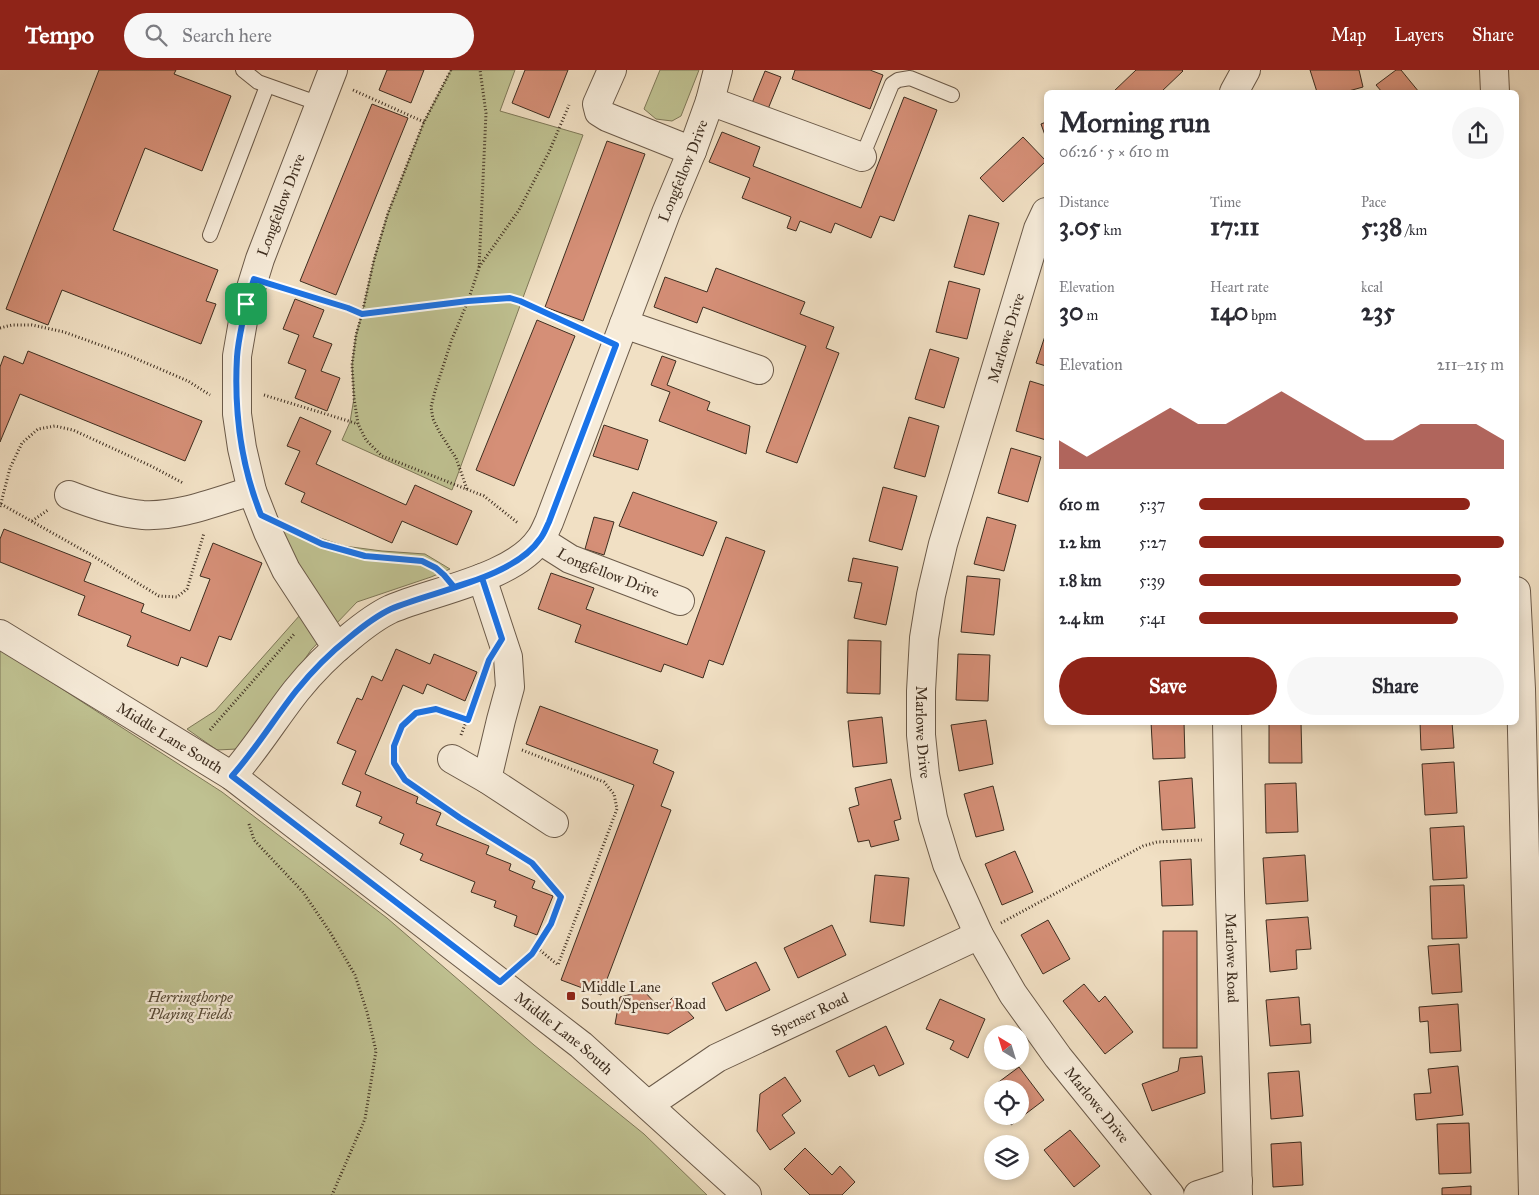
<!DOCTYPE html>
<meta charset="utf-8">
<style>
:root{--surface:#fff;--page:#f7f7f7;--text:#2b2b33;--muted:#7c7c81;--accent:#8f2418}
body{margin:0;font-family:"IM FELL Great Primer",serif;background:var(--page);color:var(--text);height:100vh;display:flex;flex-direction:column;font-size:19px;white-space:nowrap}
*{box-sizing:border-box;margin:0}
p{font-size:16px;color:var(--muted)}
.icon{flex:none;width:28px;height:28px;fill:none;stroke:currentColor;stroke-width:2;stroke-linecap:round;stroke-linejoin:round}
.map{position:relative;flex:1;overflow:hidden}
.drawer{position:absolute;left:1044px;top:20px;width:475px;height:635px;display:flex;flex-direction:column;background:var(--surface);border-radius:8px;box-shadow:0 2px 8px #0003}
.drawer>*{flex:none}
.needle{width:32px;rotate:322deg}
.fabs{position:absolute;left:984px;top:955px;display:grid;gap:10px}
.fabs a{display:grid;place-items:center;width:45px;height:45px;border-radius:50%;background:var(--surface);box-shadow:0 2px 8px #0003;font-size:25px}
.pin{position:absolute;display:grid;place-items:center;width:42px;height:42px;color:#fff;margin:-21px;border-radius:10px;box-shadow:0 2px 8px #0006}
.round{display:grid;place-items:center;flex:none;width:52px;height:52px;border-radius:26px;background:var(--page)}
.overview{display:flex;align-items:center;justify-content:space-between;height:85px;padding:0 15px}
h1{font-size:28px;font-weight:800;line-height:38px}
.metrics{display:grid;grid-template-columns:repeat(3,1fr);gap:8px;height:85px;padding:5px 15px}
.metrics div{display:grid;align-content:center}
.metrics b{font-size:25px;font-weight:800}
.metrics small{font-size:14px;font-weight:400}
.metrics p{font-size:14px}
.chart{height:140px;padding:10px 15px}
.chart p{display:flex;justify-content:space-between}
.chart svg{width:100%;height:90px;margin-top:5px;fill:var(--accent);opacity:.7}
.button{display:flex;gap:10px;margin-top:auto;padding:10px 15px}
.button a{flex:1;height:58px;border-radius:30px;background:var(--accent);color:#fff;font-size:20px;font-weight:800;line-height:58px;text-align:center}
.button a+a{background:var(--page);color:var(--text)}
ul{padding:0 15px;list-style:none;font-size:16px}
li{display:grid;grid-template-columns:80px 60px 1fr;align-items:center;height:38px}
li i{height:12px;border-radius:6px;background:var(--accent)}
header{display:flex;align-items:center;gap:30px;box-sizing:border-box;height:70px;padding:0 25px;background:var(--accent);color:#fff}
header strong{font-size:24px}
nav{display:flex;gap:28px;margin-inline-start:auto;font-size:18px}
.search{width:350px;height:45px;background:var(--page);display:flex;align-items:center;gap:12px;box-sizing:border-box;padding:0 18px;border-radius:28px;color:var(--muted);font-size:19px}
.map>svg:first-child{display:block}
.green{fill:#bfc191;stroke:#7e7858}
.building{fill:#d58f77;stroke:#3e2e20}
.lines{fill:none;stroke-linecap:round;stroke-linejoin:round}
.service-casing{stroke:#6b5a49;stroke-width:16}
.minor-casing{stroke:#6b5a49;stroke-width:30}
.path{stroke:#3e2e20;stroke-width:3;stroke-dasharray:1 2.5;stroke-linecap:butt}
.service{stroke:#f6ebd9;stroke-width:14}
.minor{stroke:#f6ebd9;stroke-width:28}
.route-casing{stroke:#fff;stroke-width:10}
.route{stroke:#1a73e8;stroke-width:6}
.poi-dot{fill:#8f2418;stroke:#f6ebd9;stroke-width:2}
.labels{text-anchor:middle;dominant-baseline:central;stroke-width:4.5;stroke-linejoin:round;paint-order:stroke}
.street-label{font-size:15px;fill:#3e2e20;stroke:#f6ebd9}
.poi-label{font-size:15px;fill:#3e2e20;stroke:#f6ebd9;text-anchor:start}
.park-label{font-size:15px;font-style:italic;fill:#584b37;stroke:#f6ebd9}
</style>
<header>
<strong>Tempo</strong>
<div class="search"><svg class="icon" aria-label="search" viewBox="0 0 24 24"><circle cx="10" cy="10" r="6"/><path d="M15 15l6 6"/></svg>Search here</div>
<nav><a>Map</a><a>Layers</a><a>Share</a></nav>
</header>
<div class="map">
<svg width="1539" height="1125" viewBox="0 0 1539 1125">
<rect width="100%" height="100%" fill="#f1e0c4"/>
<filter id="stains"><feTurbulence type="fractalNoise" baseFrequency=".004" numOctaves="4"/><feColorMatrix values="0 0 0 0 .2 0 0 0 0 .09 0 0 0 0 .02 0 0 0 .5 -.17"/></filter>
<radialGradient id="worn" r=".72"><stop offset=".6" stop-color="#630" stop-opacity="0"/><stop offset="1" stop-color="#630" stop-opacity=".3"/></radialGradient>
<g class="green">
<polygon points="451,0 515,0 500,41 583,65 452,420 342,370 350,352 354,328 352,295 356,265 362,244 374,190 388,143 424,52"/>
<polygon points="660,0 699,0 681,46 672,51 656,49 644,39"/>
<polygon points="277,453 297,462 317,467 344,476 382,481 425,484 450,499 431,507 357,532 311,580 264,649 237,679 217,680 187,659 215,641 316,527 295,493"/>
<polygon points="0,579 222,722 387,848 534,975 644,1064 707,1125 0,1125"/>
</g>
<g class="building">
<polygon points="99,0 176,0 174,4 231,26 202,101 145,78 113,160 218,200 206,231 216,234 201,274 62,220 48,255 6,239"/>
<polygon points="387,0 424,0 411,33 379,20"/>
<polygon points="525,0 568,0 549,48 512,33"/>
<polygon points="795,0 870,0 883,5 870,39 792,9"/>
<polygon points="1136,0 1182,0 1183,1 1161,22 1113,22"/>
<polygon points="1310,0 1359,0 1363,17 1345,22 1317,22"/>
<polygon points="1396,0 1401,0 1419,22 1382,22 1376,15"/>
<polygon points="765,1 781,7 768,39 752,33"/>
<polygon points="904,27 937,40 894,151 880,146 871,168 835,153 831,163 800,151 796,161 787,158 791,147 742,128 750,108 709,92 722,62 760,77 753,96 861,138"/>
<polygon points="372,34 408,48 336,225 300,211"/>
<polygon points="1046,52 1046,68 1041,54"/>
<polygon points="1023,67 1046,91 1003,132 980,108"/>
<polygon points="607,71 645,84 583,251 545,237"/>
<polygon points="969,145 999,153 984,205 954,197"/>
<polygon points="716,198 805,232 800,244 834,257 826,278 839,283 797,393 766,382 806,276 703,237 697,253 654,237 665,207 707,222"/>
<polygon points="949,211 980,219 967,269 936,262"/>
<polygon points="295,229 324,240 313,267 332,274 321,301 340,308 327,341 295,328 306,300 288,293 299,265 283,259"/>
<polygon points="537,250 575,266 514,416 476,400"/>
<polygon points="1046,263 1046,296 1036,293"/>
<polygon points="930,279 959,288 944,338 915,329"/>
<polygon points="28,281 202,351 185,391 20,324 0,372 0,297 4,286 23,294"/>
<polygon points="662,286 676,291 667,315 710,332 707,340 750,356 746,384 659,351 670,322 651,315"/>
<polygon points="1030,311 1046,316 1046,370 1016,361"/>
<polygon points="300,347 331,361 316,394 406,435 415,415 472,441 457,475 402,451 392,473 301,432 305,423 285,414 300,381 287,376"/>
<polygon points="909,347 939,356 925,407 894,398"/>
<polygon points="604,355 648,370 638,400 593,386"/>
<polygon points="1011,378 1041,387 1028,432 998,423"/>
<polygon points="883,417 917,426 902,480 869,471"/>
<polygon points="633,422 717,452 703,486 619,456"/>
<polygon points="594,447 614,452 604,485 585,479"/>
<polygon points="987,447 1016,455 1004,501 974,494"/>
<polygon points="4,459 91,493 84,511 144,534 141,542 190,561 210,509 200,506 213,473 262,493 231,570 219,566 207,597 181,587 178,596 127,576 131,566 78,545 85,526 0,492 0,469"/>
<polygon points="726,467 765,481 723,595 709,590 703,608 664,594 661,602 575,572 581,555 538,539 551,503 594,518 586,539 687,575"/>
<polygon points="853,488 898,497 886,555 854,548 862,513 848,511"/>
<polygon points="967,506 1000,509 994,565 961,562"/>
<polygon points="848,570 881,571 880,624 847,623"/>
<polygon points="396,579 430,594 434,584 477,602 465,631 427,614 423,624 403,615 365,704 418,727 416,733 441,743 436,755 489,776 486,784 511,794 509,800 535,811 532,818 553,826 537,865 514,856 517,846 494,837 496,831 471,822 475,812 420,790 423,784 400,774 404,764 379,753 382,747 356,736 361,722 342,714 356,681 337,673 357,628 362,630 372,606 382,611"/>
<polygon points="958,584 990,585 988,631 956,630"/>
<polygon points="540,636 658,680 653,693 674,702 661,736 671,740 601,925 561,910 634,715 526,674"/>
<polygon points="882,647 887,693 853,697 848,651"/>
<polygon points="986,650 993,694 959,701 951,655"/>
<polygon points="1151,652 1184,652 1185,688 1153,689"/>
<polygon points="1269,652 1301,652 1302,693 1269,693"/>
<polygon points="1420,652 1452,652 1454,678 1421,680"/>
<polygon points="1454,692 1457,743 1425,745 1422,694"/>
<polygon points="1192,708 1195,758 1162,760 1159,711"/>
<polygon points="891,709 901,749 894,751 899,770 871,777 869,770 858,772 849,738 859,735 855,718"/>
<polygon points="1296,713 1298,762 1266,763 1265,714"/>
<polygon points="993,716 1004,760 976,767 964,724"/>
<polygon points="1464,756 1467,808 1433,810 1430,758"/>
<polygon points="1015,781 1033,822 1002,835 985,794"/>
<polygon points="1305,785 1308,831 1266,834 1263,788"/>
<polygon points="1191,789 1193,835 1162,836 1160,791"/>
<polygon points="875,805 909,808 904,856 870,852"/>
<polygon points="1464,815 1467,868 1432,869 1430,816"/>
<polygon points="1308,847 1311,879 1296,880 1297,899 1270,902 1266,850"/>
<polygon points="1048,850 1070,889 1043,904 1021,865"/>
<polygon points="832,855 846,885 798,908 784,878"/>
<rect x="1163" y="861" width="34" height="117"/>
<polygon points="1459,874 1462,922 1432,924 1428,876"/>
<polygon points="756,892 770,920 726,941 712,913"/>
<polygon points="1084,914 1099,932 1105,926 1133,962 1105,984 1063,931"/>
<polygon points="644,921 655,933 666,934 674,926 694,948 668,964 615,954 620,927"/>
<polygon points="1299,927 1301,955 1310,954 1311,973 1270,976 1266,930"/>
<polygon points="940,929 985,949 968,988 950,979 954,971 926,959"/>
<polygon points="1458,934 1461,981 1430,983 1428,951 1420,952 1419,937"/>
<polygon points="886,956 904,994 879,1006 874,995 849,1007 836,981"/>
<polygon points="1202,986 1205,1023 1152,1041 1142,1014 1178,1001 1180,988"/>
<polygon points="1458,996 1463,1045 1416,1050 1414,1024 1431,1023 1428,999"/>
<polygon points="1019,997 1044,1030 1011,1055 1008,1046 1020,1046 1020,1019 999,1019 996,1014"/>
<polygon points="1299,1001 1303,1046 1271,1049 1268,1003"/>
<polygon points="785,1007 801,1031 782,1045 795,1063 770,1080 757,1061 760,1024"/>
<polygon points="1469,1053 1471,1103 1439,1104 1437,1054"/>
<polygon points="1070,1060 1100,1096 1074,1117 1044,1080"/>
<polygon points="1301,1072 1303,1115 1273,1117 1271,1074"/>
<polygon points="805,1078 832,1105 840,1096 855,1112 842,1125 810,1125 784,1099"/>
<polygon points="1471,1116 1471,1125 1442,1125 1442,1118"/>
</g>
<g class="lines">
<defs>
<g id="service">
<polyline points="243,0 258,12 320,34"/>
<polyline points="862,87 892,14 898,10 910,8 952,25"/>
<polyline points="210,165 267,16"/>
</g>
<g id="minor">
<polyline points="333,0 260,189 246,234 237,286 237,344 242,378 252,421 268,462 286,500 337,578"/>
<polyline points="612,0 597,34 599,42 607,47 692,81"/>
<polyline points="1494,0 1495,22"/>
<polyline points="1234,22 1246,0"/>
<polyline points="710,31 862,87"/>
<path id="s1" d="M1046,142L1038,159L943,474L931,525L924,568L921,621V665L925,704L933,748L947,794L979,865L1013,924L1058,987L1170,1125"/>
<polyline points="624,254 759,300"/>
<path d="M69,425C92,434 118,443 143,445C180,447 217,431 252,421"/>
<path id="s2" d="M540,470L570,489L680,531"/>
<polyline points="482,508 508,587 510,617 501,650 487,709"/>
<polyline points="1516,521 1521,619 1533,1125"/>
<path id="s3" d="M0,564L232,706L581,975L747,1125"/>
<path id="s4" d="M1227,652L1230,823L1238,1125"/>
<polyline points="452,689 487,709 554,753"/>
<path id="s5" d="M232,706C256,679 274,649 296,621C312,601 330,583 350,567C362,557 376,546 391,539C433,521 514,508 540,469C544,464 546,458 549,452L666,143L692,81L710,31L718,0"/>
<path id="s6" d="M648,1035L717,988L979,865"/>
<polyline points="1198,1125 1223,1117 1238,1111"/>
</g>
</defs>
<use href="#service" class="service-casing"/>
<use href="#minor" class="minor-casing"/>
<g class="path">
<polyline points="451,0 424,52 388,143 374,190 362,244 356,265 352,295 354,328 358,354 366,370 382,386 484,426 518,453"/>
<polyline points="353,20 424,52"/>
<polyline points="479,197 519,140 549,82 569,35"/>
<polyline points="279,216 347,237 362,244 468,231 510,228 520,231 592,264"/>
<polyline points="0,258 12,255 32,255 64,262 125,284 188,311 210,325"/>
<polyline points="264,325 358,354"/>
<polyline points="467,419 456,388 440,363 433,349 431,337 435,321 452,269 468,231 479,198 486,43 480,0"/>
<polyline points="1,434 88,483 159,526 177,527 187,519 204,463"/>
<polyline points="0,437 10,398 22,373 38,359 55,356 73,360 151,396 183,413"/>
<polyline points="32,451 48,440"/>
<path d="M300,464C321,474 344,483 367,486C390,489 413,487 433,496"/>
<path d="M468,649L436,639L416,643L403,656L395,676L393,693L405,710L460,748L532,793L561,827C551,854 541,876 519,895"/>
<polyline points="210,660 295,563"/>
<polyline points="461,665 480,615"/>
<polyline points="522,680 604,712 614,724 617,739 558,895 536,877"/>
<polyline points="249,754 254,770 303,822 330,862 355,905 367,942 376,981 365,1049 332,1125"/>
<polyline points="1001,853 1143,776 1157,772 1202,770"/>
</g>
<use href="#service" class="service"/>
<use href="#minor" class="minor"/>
</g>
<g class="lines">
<defs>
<path id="route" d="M246,234C243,252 238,270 237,287C234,341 241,395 261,445L322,474L365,486L422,491L436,498L444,505L454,517L482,508L502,569L489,590L468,650L436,639L416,643L402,656L394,676V693L405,710L460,748L532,793L561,827L551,854L532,884L500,912L232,706C256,679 274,649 296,621C312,601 330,583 350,567C362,557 376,546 391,539C433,521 514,508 540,469C544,464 546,458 549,452L616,275L520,231L510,228L468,231L362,244L348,238L254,209L246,234"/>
</defs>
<use href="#route" class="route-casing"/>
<use href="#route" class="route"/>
</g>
<rect class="poi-dot" x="566" y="921" width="10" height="10" rx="2.5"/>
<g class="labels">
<g class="street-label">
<text stroke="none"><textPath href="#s5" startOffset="795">Longfellow Drive</textPath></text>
<text transform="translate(281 135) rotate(-69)">Longfellow Drive</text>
<text transform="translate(1006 268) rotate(-73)">Marlowe Drive</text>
<text stroke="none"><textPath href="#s2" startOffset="76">Longfellow Drive</textPath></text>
<text stroke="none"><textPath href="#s1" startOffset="538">Marlowe Drive</textPath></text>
<text stroke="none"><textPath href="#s3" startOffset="199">Middle Lane South</textPath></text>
<text stroke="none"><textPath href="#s4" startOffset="236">Marlowe Road</textPath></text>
<text stroke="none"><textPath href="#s6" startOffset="186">Spenser Road</textPath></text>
<text stroke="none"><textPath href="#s3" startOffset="692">Middle Lane South</textPath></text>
<text stroke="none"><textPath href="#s1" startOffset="958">Marlowe Drive</textPath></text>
</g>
<g class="poi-label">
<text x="581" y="917">Middle Lane<tspan x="581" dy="17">South/Spenser Road</tspan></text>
</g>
<g class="park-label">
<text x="190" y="927">Herringthorpe<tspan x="190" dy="17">Playing Fields</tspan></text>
</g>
</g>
<rect width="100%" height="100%" filter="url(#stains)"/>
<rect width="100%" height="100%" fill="url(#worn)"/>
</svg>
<div class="fabs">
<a><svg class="needle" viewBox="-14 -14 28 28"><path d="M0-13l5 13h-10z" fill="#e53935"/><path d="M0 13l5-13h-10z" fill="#7c7c81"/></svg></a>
<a><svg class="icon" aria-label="locate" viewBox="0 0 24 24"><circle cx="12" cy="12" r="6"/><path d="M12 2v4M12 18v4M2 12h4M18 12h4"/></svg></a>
<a><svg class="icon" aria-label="layers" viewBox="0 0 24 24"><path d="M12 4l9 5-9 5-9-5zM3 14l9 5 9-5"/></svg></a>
</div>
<div class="pin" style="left:246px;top:234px;background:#1e9e55"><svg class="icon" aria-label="arrive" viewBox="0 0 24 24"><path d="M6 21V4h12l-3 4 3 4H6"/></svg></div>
<section class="drawer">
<div class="overview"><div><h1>Morning run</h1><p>06:26 · 5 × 610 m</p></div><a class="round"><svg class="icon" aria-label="share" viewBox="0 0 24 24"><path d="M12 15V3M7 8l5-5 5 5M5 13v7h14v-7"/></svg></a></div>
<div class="metrics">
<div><p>Distance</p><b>3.05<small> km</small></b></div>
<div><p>Time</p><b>17:11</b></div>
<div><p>Pace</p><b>5:38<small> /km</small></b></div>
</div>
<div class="metrics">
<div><p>Elevation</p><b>30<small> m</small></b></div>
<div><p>Heart rate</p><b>140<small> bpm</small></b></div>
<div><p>kcal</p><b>235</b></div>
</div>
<div class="chart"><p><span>Elevation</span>211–215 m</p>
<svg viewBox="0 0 160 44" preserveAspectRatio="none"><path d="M0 44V30L10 38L20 30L30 22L40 14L50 22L60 22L70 14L80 6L90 14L100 22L110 30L120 30L130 22L140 22L150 22L160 30V44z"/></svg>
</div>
<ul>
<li><b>610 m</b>5:37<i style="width:89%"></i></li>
<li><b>1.2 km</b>5:27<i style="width:100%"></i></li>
<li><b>1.8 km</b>5:39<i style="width:86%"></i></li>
<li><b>2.4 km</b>5:41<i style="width:85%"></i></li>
</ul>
<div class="button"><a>Save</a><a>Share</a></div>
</section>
</div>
